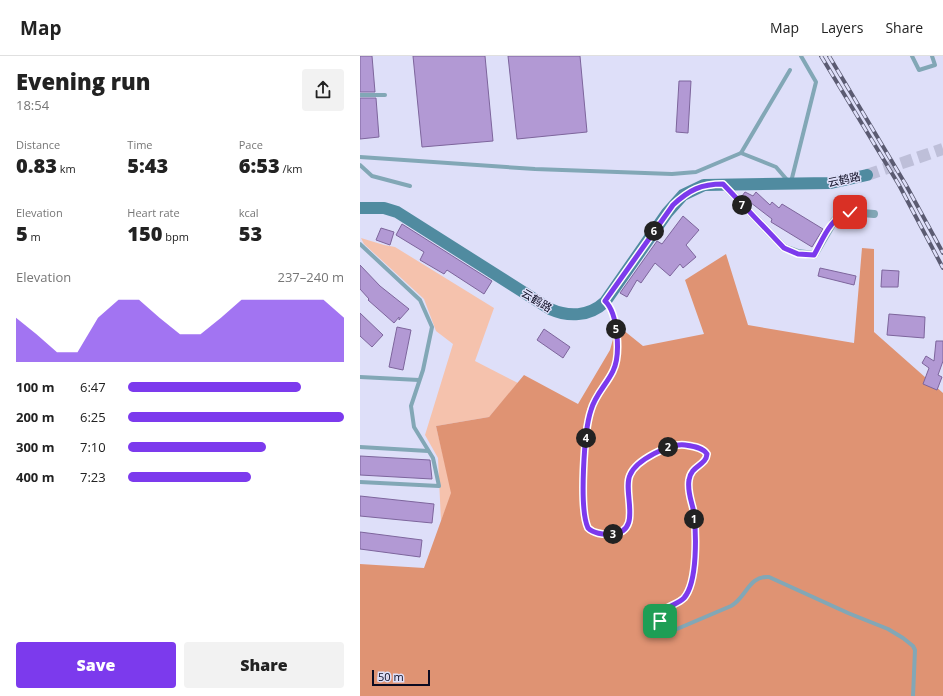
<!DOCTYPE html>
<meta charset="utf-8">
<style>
:root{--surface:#fff;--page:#f2f2f2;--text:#222;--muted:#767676;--line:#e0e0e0;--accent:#7c3aed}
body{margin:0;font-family:"Open Sans","Noto Sans SC",sans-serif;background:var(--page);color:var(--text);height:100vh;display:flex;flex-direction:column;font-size:15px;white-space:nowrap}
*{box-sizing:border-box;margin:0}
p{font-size:13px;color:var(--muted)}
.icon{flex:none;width:22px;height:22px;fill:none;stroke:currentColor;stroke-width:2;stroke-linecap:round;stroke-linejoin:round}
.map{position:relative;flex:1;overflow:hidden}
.drawer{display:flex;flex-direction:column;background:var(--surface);width:360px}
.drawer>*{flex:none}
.scale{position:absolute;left:12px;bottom:10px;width:58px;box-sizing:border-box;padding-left:4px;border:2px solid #0c0b21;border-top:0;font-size:11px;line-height:14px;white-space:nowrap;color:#0c0b21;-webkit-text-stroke:3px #dedff9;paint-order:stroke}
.pin{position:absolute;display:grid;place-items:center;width:34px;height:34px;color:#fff;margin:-17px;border-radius:8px;box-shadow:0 2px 6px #0006}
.km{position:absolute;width:20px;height:20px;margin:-10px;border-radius:50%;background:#222;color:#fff;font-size:11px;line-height:20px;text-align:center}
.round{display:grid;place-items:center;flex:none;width:42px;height:42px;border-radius:4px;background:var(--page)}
.head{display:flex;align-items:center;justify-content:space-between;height:68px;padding:0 16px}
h1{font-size:22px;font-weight:800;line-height:30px}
.metrics{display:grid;grid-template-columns:repeat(3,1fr);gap:6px;height:68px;padding:4px 16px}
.metrics div{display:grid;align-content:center}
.metrics b{font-size:20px;font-weight:800}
.metrics small{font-size:11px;font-weight:400}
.metrics p{font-size:11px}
.chart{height:112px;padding:8px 16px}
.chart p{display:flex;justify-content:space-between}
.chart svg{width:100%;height:72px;margin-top:4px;fill:var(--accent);opacity:.7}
.action{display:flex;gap:8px;margin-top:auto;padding:8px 16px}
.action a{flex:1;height:46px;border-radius:4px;background:var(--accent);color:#fff;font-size:16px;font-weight:800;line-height:46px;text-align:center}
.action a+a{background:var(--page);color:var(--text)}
ul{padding:0 16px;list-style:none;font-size:13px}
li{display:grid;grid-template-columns:64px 48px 1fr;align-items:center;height:30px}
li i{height:10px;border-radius:5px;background:var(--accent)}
header{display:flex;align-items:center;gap:24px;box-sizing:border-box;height:56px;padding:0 20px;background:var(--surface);border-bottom:1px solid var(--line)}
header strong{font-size:19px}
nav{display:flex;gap:22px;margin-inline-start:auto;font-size:14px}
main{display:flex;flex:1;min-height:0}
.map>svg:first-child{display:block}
.green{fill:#f5c2ad}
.forest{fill:#df9373}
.building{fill:#b299d4;stroke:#7d659c}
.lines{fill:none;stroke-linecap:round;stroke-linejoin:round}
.secondary-tunnel{stroke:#bebfd9;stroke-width:12;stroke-dasharray:12 6;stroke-linecap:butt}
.lane{stroke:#82a7b6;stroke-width:4}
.street{stroke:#82a7b6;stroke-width:8}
.secondary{stroke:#508ba0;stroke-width:12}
.rail-casing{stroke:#5b5b72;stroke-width:4}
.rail{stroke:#dedff9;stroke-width:2.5;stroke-dasharray:8;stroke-linecap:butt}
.route-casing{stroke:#fff;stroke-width:8}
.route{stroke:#7c3aed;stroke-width:5}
.labels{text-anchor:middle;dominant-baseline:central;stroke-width:3;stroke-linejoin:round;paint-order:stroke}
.street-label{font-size:11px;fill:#0c0b21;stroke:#dedff9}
</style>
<header>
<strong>Map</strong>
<nav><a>Map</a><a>Layers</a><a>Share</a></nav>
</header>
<main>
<section class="drawer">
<div class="head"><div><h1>Evening run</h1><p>18:54</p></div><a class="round"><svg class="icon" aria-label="share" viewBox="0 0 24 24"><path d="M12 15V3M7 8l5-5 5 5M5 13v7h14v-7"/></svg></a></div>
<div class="metrics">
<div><p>Distance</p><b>0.83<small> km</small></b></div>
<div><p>Time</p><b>5:43</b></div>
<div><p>Pace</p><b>6:53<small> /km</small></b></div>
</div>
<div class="metrics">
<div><p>Elevation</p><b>5<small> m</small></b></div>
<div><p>Heart rate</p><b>150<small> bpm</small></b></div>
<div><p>kcal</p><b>53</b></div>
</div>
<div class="chart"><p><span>Elevation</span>237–240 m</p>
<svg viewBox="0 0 160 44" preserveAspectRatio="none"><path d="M0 44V17L10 27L20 38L30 38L40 17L50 6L60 6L70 17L80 27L90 27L100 17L110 6L120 6L130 6L140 6L150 6L160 17V44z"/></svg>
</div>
<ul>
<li><b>100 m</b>6:47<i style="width:80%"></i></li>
<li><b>200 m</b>6:25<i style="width:100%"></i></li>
<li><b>300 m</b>7:10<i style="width:64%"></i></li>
<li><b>400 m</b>7:23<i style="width:57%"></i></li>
</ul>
<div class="action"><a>Save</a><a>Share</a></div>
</section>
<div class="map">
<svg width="583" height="640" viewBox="0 0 583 640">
<rect width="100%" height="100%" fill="#dedff9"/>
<polygon class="green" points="1,182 24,189 35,191 134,252 115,305 158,327 129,361 76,370 92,437 81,465 78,402 65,379 93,288 76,275 64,243 4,188"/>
<polygon class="forest" points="502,192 514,193 514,276 583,337 583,640 0,640 0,508 64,512 91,437 76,370 129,361 164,319 218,348 250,294 257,269 283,290 344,278 325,224 366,198 388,269 494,287"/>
<g class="building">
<polygon points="0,0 12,0 15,36 0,36"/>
<polygon points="53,0 125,0 133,85 62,91"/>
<polygon points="148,0 220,0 227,76 157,83"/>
<polygon points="319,25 331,25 328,77 316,76"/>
<polygon points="0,42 16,42 19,81 0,83"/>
<polygon points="385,136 393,140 396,136 410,149 412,146 419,152 422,148 463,173 452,191 411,166 412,163 382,140"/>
<polygon points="323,160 339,174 326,189 336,201 323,212 320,208 310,220 295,207 281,227 277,224 267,241 260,237 297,185 302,188"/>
<polygon points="42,168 132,225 124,238 87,214 84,218 60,204 64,196 36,179"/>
<polygon points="21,172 34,176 30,189 16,184"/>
<polygon points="0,209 20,230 49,253 39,264 39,261 34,267 8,244 9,243 0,233"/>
<polygon points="460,212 496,220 494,229 458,220"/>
<polygon points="522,214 539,215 538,231 521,231"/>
<polygon points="0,257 23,279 12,291 0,280"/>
<polygon points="529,258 565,261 564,282 527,279"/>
<polygon points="37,271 51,274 43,314 29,311"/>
<polygon points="184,273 210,291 203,302 177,284"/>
<polygon points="576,285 583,285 583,305 578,319 582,321 577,334 563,328 569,312 562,307 566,300 574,305"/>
<polygon points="0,400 70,404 72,423 0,419"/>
<polygon points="0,440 74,448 72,467 0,460"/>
<polygon points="0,476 62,484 60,501 0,493"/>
</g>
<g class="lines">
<polyline class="secondary-tunnel" points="507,119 583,93"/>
<g class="lane">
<polyline points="552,0 559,14 575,9 572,0"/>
<polyline points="0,39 25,39"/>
<polyline points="381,97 416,111 428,125"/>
<polyline points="0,101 175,113 312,118 336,116 381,97 430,14"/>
<polyline points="0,109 12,120 50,130"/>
<polyline points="431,126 456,26 441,0"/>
<polyline points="0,188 60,244 72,271 63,314 51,350 54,371 73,402 79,430 0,426"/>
<path d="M247,246C258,259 261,299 254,314C246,330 233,342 229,360C222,388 224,420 223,448L224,460L228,472C233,477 243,479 251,479C284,477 262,436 270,419C277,404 310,387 325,389C332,390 343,391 347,398C346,411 330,408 328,427C328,437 332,447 333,457C337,478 338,521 326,539C320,548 308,549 302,557L299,563L301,570L308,574L317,573L371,550C386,542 389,519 409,521L488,557L528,573L543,582L553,590L555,594L553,640"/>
<polyline points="0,321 59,324"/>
<polyline points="0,391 68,395"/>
</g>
<polyline class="street" points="363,128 424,192 438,197 454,199 474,165 479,160 490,156 514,158"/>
<path class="secondary" d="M0,152H24L37,156L190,253C208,261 229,261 245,246L307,157L323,139L344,129L471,127L507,119"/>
<defs>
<g id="rail">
<polyline points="461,0 539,129 583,212"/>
<polyline points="469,0 546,129 583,197"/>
</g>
</defs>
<use href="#rail" class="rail-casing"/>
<use href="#rail" class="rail"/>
</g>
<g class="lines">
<defs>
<path id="route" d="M300,565L303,555C310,549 318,548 324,542C338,526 336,477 334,457C332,446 327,436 329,424C331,409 346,410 347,398C343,391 332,390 325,389C310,387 276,404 270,419C262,436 284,477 251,478C243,479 233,477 228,472C219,453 224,375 231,354C235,339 247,328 253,315C261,299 258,257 245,245L313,149C329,134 341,128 363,128L424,192L438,198L454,199C463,183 471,160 490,156"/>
</defs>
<use href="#route" class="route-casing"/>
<use href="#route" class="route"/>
</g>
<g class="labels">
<g class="street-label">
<text transform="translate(484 123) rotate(-12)">云鹤路</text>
<text transform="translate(177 244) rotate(31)">云鹤路</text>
</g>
</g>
</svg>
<div class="scale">50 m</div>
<div class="pin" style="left:300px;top:565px;background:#1e9e55"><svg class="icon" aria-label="arrive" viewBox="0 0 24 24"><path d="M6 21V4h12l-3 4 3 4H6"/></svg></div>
<div class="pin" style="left:490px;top:156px;background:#d93025"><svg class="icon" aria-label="check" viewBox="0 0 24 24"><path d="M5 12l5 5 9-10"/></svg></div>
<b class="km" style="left:334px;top:463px">1</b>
<b class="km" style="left:308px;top:391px">2</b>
<b class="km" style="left:253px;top:478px">3</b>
<b class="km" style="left:226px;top:382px">4</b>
<b class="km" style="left:256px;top:273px">5</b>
<b class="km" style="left:294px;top:175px">6</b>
<b class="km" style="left:382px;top:149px">7</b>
</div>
</main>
